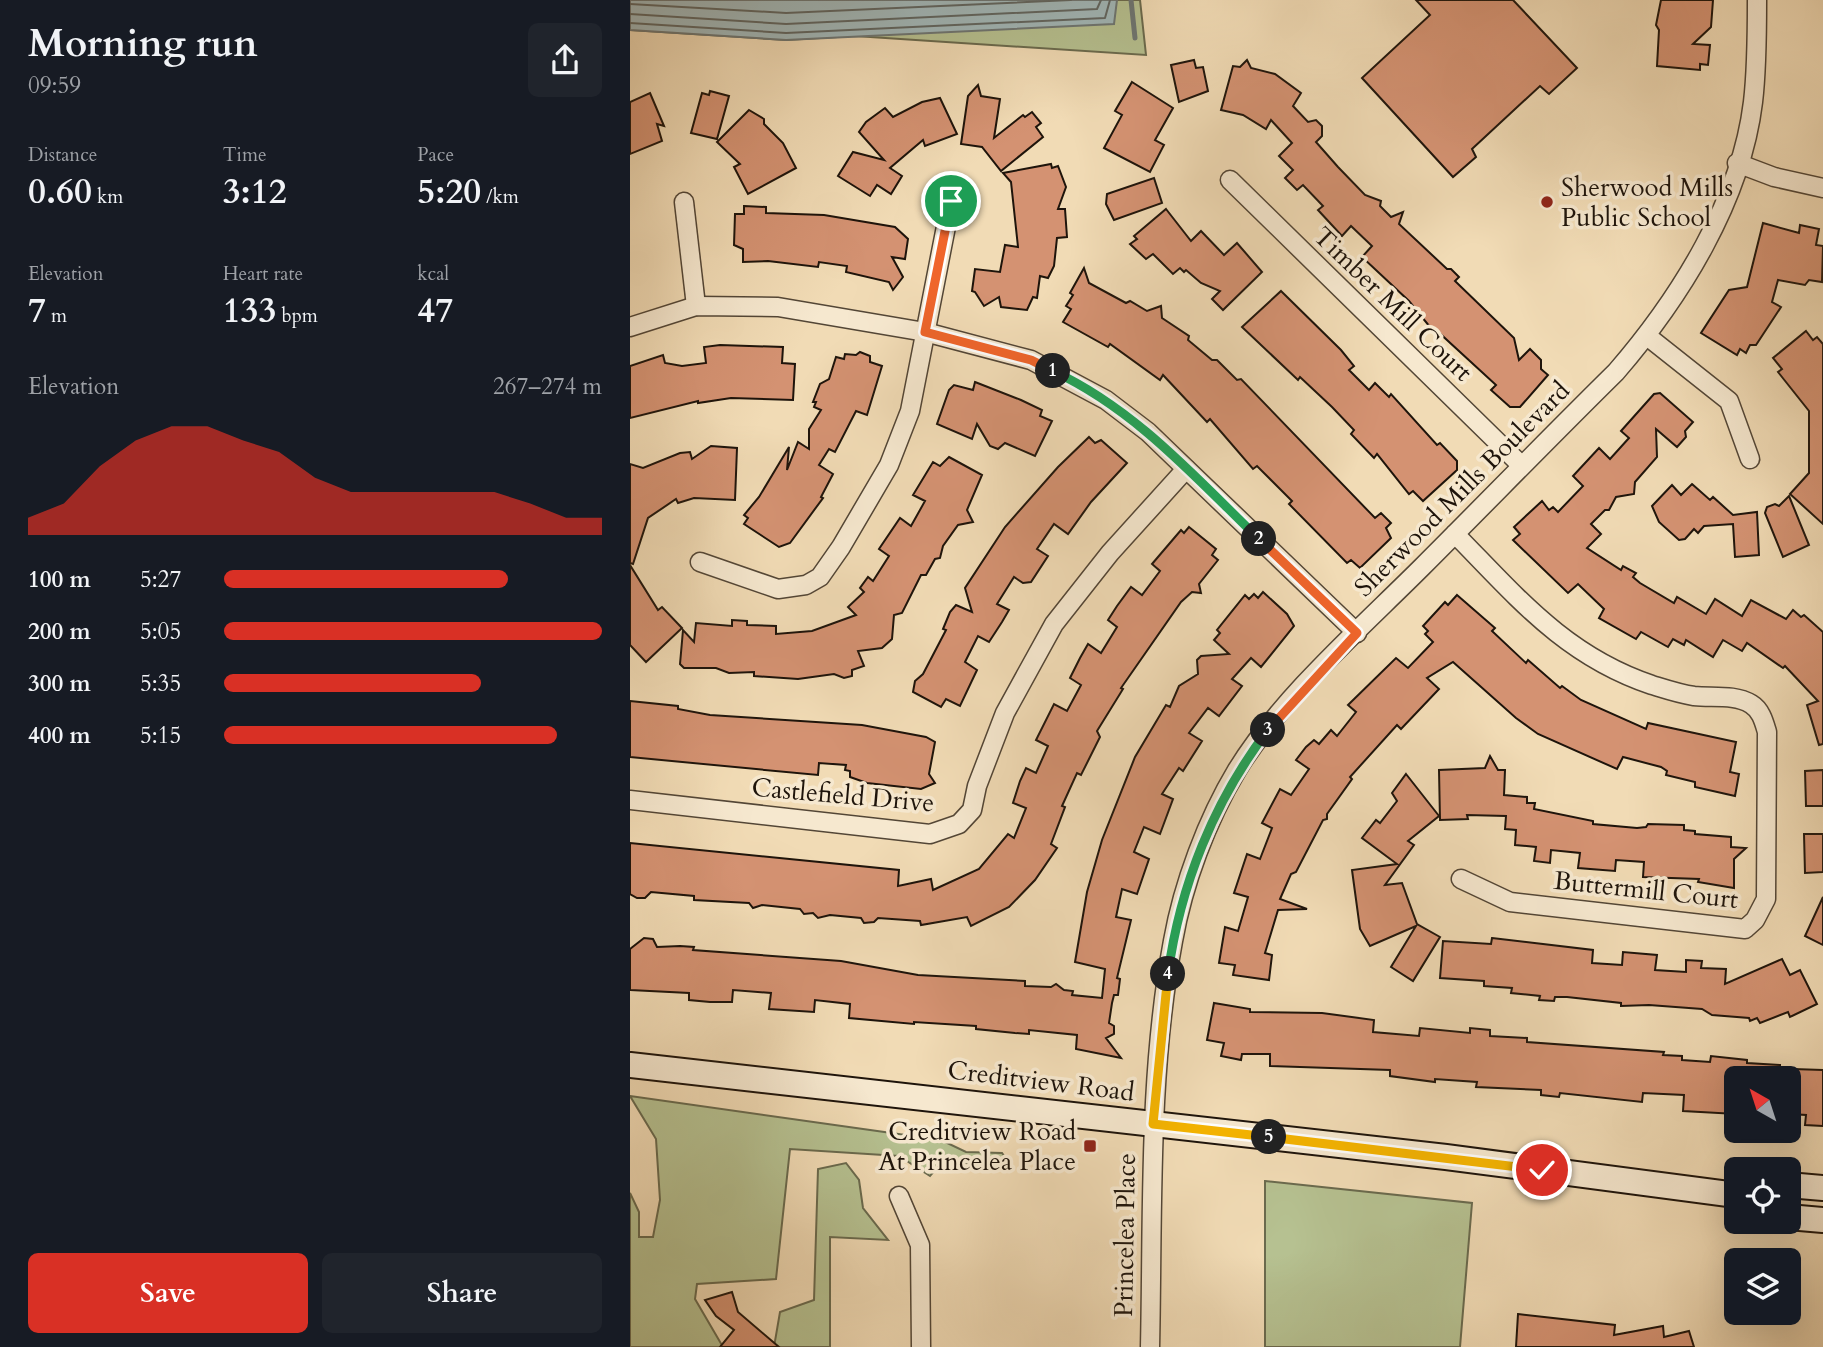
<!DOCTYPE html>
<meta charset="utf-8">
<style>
:root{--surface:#171b24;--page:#20242c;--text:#f1f3f6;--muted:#9ea1a6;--accent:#d93025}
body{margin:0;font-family:Cardo,serif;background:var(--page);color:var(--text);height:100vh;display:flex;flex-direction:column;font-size:26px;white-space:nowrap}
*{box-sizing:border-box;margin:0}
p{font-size:23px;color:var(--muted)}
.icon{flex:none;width:38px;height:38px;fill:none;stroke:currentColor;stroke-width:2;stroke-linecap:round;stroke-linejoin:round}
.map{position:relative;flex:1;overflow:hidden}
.panel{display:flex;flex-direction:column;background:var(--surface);width:630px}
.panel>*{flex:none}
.needle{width:46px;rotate:321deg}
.fabs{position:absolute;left:1094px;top:1066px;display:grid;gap:14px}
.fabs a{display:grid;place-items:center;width:77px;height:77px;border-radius:10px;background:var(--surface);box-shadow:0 7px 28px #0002;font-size:35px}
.pin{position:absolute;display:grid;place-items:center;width:60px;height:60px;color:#fff;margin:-30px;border:4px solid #fff;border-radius:50%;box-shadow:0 2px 7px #0007}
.km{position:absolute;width:35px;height:35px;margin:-18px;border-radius:50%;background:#222;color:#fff;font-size:19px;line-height:35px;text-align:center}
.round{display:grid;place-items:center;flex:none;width:74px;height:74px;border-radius:10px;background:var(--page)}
.overview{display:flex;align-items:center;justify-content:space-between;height:119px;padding:0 28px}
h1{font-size:38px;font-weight:800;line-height:52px}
.figures{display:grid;grid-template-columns:repeat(3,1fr);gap:10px;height:119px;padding:7px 28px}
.figures div{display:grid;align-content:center}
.figures b{font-size:35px;font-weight:800}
.figures small{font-size:19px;font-weight:400}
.figures p{font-size:19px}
.chart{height:196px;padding:14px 28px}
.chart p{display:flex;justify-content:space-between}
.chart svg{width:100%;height:126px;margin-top:7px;fill:var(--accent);opacity:.7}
.action{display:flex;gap:14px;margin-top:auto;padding:14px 28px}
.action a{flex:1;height:80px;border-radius:10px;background:var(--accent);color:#fff;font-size:28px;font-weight:800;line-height:80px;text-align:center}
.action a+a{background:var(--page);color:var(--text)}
ul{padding:0 28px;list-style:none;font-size:23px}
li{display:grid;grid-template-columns:112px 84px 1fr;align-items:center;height:52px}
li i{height:18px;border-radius:9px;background:var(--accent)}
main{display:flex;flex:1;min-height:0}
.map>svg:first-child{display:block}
.green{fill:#b6c191;stroke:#6a6a4e;stroke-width:2}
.water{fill:#a1b8ba;stroke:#6d7674;stroke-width:2}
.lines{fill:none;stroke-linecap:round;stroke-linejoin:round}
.shore{stroke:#606662;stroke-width:2}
.stream{stroke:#6d7674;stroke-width:5}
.building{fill:#d49272;stroke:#1e140b;stroke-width:2}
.minor-casing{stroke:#534636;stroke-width:21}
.secondary-casing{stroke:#1e140b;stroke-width:28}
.minor{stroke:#f6e8cf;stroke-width:18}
.secondary{stroke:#f6e8cf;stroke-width:24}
.split-1-casing{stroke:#fff;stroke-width:14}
.split-2-casing{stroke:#fff;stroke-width:14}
.split-3-casing{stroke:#fff;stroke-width:14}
.split-4-casing{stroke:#fff;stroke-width:14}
.split-5-casing{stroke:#fff;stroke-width:14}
.split-6-casing{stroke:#fff;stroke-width:14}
.split-1{stroke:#f0652b;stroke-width:9}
.split-2{stroke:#22a559;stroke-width:9}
.split-3{stroke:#f0652b;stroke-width:9}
.split-4{stroke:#22a559;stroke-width:9}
.split-5{stroke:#f5b400;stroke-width:9}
.split-6{stroke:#f5b400;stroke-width:9}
.poi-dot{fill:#8f2418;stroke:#f6e8cf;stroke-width:2.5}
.labels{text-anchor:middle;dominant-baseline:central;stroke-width:7;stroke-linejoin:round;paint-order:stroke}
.poi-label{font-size:26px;fill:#1e140b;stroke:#f6e8cf;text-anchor:start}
.street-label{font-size:26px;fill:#1e140b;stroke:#f6e8cf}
</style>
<main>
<section class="panel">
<div class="overview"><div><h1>Morning run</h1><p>09:59</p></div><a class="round"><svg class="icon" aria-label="share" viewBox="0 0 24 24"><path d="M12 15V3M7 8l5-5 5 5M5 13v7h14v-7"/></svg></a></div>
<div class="figures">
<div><p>Distance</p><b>0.60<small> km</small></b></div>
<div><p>Time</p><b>3:12</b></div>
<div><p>Pace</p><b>5:20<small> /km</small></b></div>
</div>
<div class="figures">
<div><p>Elevation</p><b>7<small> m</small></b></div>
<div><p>Heart rate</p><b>133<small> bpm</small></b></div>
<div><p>kcal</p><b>47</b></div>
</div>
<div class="chart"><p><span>Elevation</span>267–274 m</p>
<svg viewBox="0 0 160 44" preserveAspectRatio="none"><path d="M0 44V38L10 33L20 20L30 11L40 6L50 6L60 11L70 15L80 24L90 29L100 29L110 29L120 29L130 29L140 33L150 38L160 38V44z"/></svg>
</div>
<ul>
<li><b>100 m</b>5:27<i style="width:75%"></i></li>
<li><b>200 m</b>5:05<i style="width:100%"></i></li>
<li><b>300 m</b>5:35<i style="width:68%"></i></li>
<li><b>400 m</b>5:15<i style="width:88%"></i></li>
</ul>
<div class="action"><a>Save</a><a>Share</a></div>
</section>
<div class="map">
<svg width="1193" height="1347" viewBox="0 0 1193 1347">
<rect width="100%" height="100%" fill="#f1dbb5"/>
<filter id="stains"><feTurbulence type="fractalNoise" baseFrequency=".00286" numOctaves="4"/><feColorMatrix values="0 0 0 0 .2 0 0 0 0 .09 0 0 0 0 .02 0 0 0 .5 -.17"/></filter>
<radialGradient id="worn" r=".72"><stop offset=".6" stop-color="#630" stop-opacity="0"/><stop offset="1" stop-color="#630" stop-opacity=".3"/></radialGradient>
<g class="green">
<polygon points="0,0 510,0 516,55 225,36 156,40 0,30"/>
<polygon points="0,1096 311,1140 336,1152 372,1153 382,1167 313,1161 300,1176 269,1156 160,1149 146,1279 67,1284 65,1299 93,1347 0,1347 0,1193 9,1212 9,1237 23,1237 30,1200 26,1139"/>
<polygon points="216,1163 229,1180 233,1208 258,1240 200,1237 200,1347 144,1347 150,1312 184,1300 188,1169"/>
<polygon points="635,1181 842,1203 830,1347 635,1347"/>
</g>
<polygon class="water" points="0,0 487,0 484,24 156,40 0,30"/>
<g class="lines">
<g class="shore">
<polyline points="0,4 156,13 441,0"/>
<polyline points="0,14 156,24 467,9 471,0"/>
<polyline points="0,23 156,33 475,18 480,0"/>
</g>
<polyline class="stream" points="501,0 505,38"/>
</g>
<g class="building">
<polygon points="786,0 883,0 947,68 919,94 910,86 842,149 846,157 823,177 732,78 800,15"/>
<polygon points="1031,0 1083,0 1081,27 1063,44 1080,45 1078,65 1070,64 1070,70 1027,66 1029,30 1026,25"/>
<polygon points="564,60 566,68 573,67 578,91 549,102 541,65"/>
<polygon points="617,60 621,68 645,74 671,93 663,106 678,122 686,120 692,126 692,136 686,142 708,167 735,195 751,201 750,206 761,217 773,212 769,224 817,269 821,269 829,277 825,281 884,338 889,360 900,349 911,360 911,369 918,375 890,407 880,407 861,390 866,385 806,330 804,332 779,301 732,257 742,246 721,226 712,236 688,210 693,206 673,185 667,190 655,178 663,170 649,156 662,143 641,120 636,129 613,115 591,110 603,66 610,67"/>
<polygon points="502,82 543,108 525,140 534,145 520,172 474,148 492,115 485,111"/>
<polygon points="348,85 351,96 370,99 364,138 393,115 395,117 402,112 411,123 406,127 413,137 371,171 352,147 331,144 338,96"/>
<polygon points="80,91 99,96 87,139 61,133 72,93 79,95"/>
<polygon points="20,93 34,126 27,124 32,141 0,154 0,102"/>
<polygon points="310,98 327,134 295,146 293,140 260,168 272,176 261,194 247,185 240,196 208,176 223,152 254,160 229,132 236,122 255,108 263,117 292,102"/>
<polygon points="119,110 134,119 134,124 153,143 166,168 118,194 104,167 110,164 87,142"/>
<polygon points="421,164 422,168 428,166 436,187 428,209 435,209 437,237 427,238 424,266 418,278 410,276 407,298 403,297 397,310 371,307 369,297 354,306 345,292 342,291 345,269 370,272 375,245 388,247 381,182 373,173"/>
<polygon points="524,178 532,203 484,220 476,204 477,194"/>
<polygon points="114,206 136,207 136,213 194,215 265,227 278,239 275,259 262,257 273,277 263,290 259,282 216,272 217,266 189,262 188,267 138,261 113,262 113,249 104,245 105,214 114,214"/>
<polygon points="536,209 561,241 571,231 594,255 607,243 632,272 593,310 582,299 590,291 571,283 556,270 554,272 550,268 543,274 523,254 516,259 500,244 507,239 504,236"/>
<polygon points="1133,223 1169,233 1170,225 1189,229 1186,245 1193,246 1192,282 1179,280 1175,285 1148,280 1142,302 1151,307 1126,345 1120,345 1116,353 1110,349 1107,355 1071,333 1099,290 1117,287"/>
<polygon points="454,268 459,283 496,303 500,301 517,311 531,306 532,318 559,336 558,340 582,360 587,360 607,380 611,379 745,518 751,513 761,523 756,528 761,538 730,568 721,560 717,563 659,504 662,501 627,466 623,469 580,419 577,422 533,375 530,380 480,344 478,347 433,322 441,309 436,306 443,295 440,293"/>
<polygon points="651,291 711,350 724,366 719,370 739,390 745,383 759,397 761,394 807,445 810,443 827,461 827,470 793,501 783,491 779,494 747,454 744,458 721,434 724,430 702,407 670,377 668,380 612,327"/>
<polygon points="1176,331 1183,340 1187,337 1193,344 1193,524 1160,494 1179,473 1179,411 1148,372 1152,369 1143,358"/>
<polygon points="90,345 153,347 152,363 165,364 163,400 101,398 68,403 68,401 0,418 0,366 33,355 35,363 52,366 76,363 74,347"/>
<polygon points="230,352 240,356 240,362 252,366 237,415 226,411 205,452 199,449 189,465 203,474 191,497 193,498 160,543 149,547 114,524 118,518 114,515 129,497 159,447 157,470 168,442 179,449 179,429 191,410 184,407 186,402 183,402 190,384 199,379 206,357 214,359 215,354 226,355"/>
<polygon points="345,382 391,400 412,410 410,416 422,421 405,456 375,443 368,449 360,446 347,424 342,439 307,424 319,390 324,385 343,390"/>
<polygon points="1030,393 1063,422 1055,431 1056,437 1047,447 1026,429 1027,457 1005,482 1004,494 986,497 979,510 975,510 961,524 971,534 957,548 991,570 993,566 1006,573 1003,577 1010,583 1044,603 1047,597 1076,614 1085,599 1112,616 1121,600 1156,619 1163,610 1171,617 1174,615 1193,632 1193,744 1189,745 1177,705 1188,701 1155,666 1153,668 1117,643 1112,651 1093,640 1083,657 1056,640 1054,645 1043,639 1038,647 1011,632 1006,639 969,618 974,609 948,584 938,593 883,540 890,534 884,527 912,501 919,510 923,507 928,512 953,486 943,476 969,448 980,459 999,438 991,431 1024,394"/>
<polygon points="459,437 465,443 471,440 497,463 461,502 438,534 424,524 407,549 418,556 401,582 393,583 384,577 367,604 379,610 372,622 359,642 348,636 335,662 347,670 330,706 316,699 311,707 283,692 285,681 293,674 316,630 313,629 320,612 326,605 342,612 335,588 375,527 428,467"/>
<polygon points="81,446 107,448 105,500 64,498 48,503 46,499 18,518 3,564 0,563 0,464 13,468 50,453 60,452 62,459"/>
<polygon points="319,457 352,475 337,510 343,522 328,525 313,546 310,558 305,559 296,575 291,575 272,613 264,615 262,639 252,648 228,651 234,666 222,670 222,676 214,678 204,674 168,679 124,676 124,672 99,673 86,668 54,668 50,664 53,630 64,642 66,623 102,626 102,620 117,621 117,625 146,626 146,634 182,631 226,615 218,607 234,592 230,588 238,577 243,581 259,556 249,549 270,518 281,526 295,501 283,495 303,462 310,466"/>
<polygon points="1062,484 1080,500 1083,497 1103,515 1127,512 1129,555 1105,557 1103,524 1074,526 1068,533 1064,529 1055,539 1049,540 1029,522 1022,506 1042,485 1051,495"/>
<polygon points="1159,496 1179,545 1153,557 1135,513 1137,507 1145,504 1149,506"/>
<polygon points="559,527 586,549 582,555 588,560 569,584 571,593 562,592 551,602 491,688 493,689 467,731 470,737 451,775 447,773 432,806 435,807 421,844 427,848 405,880 379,907 341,926 337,917 291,925 290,921 248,918 244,922 234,923 231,918 200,915 188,918 183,913 174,914 170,909 132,905 123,908 119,903 64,900 64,896 21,892 15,898 7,898 0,894 0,843 269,870 268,886 301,879 303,890 349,869 378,834 384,838 396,808 383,803 390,781 396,768 406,773 418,746 406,740 424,704 437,711 451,685 440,678 450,658 458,644 471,653 487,627 478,620 487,606 501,587 512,595 530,571 522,564 551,530 554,533"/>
<polygon points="0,565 28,610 32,607 52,628 16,662 0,645"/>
<polygon points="633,592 657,614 664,626 631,667 621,658 602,679 612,686 589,716 578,708 559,733 572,741 553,771 549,768 532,794 543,799 530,834 514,827 504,852 519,859 507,894 492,889 486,917 501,920 487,978 490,979 488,995 484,995 482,1003 479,1023 484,1026 484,1034 476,1038 491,1058 446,1049 447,1035 399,1030 399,1034 385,1033 346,1029 346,1026 284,1022 284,1024 219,1018 220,1004 185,1000 184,1012 139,1009 141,993 103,990 102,1002 80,1002 59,1000 59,993 0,990 0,949 14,938 23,939 27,947 50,946 64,947 63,950 211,961 288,975 395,981 395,986 421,987 426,984 434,990 443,991 442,995 472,998 475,969 445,962 457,892 472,840 505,757 536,705 540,707 549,686 568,674 567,660 571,656 599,654 584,640 590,633 587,630 615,595 619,599 624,594 628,598"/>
<polygon points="827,595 865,628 862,631 896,663 898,660 930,688 932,686 951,700 1016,729 1018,723 1106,742 1100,772 1109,774 1105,796 1065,787 1065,782 1036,775 1037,771 1031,767 993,757 987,769 908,734 886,718 823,662 797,678 809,689 771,729 767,725 720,777 722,779 697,814 697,819 693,820 666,872 661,874 650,899 677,909 648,910 635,953 642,955 639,980 603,975 605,965 589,963 595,927 608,931 618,897 604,893 617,854 630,859 642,828 632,823 650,789 661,795 679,769 666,760 676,747 684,740 689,744 701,730 707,736 726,712 718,705 766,658 778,668 803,642 795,634 798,631 793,626 815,602 818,605"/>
<polygon points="0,701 48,706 48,709 80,715 232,725 296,737 305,742 299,774 305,783 291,789 237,783 220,777 220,771 215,770 216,765 189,763 188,775 0,757"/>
<polygon points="860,756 868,770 875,770 874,795 897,797 897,803 905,803 904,809 963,821 963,824 1007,828 1016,827 1018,824 1054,825 1054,830 1065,831 1065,834 1101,837 1101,847 1116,848 1104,859 1104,888 1068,882 1069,879 1013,877 1014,862 986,860 985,871 948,868 950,853 921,850 920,863 904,861 906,847 885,845 886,830 875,829 876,816 837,815 838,819 810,820 809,770 855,768"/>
<polygon points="1193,770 1193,806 1176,806 1175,771"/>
<polygon points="776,774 809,816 778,841 784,845 755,885 772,883 787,924 810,937 783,981 761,967 786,926 740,946 730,929 722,870 767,864 732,838 746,820 750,823 767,801 762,793"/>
<polygon points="1174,834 1193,834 1193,872 1175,873"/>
<polygon points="1193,897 1193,945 1175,936"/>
<polygon points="862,938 963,950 962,963 992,965 993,952 1027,955 1025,970 1056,972 1056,960 1072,961 1071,968 1096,969 1095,984 1152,959 1160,975 1170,970 1187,1004 1160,1017 1158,1012 1130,1023 1127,1018 1120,1021 1119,1018 1082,1015 1072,1009 1019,1005 991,1006 991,1003 937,997 925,997 924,1001 909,1000 910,996 881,993 882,988 854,986 854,981 810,978 813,941 861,944"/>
<polygon points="584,1003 620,1009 620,1012 692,1013 744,1020 743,1032 789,1036 790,1028 840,1033 840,1028 860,1030 860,1036 897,1038 897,1042 1034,1052 1033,1055 1052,1056 1052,1060 1080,1062 1081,1056 1117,1060 1117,1063 1150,1065 1150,1078 1106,1078 1106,1114 1053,1111 1054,1095 1013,1093 1012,1102 930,1093 929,1097 911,1095 911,1090 846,1087 847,1082 805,1079 805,1082 760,1076 760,1070 640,1066 640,1054 612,1054 611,1060 591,1056 594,1043 577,1040"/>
<polygon points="1163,1069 1193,1070 1193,1126 1175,1125 1176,1115 1160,1114"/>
<polygon points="102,1292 108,1312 149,1347 90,1347 104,1330 86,1316 75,1300"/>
<polygon points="888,1314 985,1325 984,1335 1033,1326 1034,1337 1059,1331 1064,1347 886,1347"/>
</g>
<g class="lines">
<defs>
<g id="minor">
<polyline points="1107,163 1144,177 1193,188"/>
<polyline points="600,180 891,465"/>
<polyline points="54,202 66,306"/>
<polyline points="0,327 66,306 148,307 295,332 401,360 476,400 518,432 727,633"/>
<polyline points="1017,336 1099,401 1120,459"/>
<path d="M825,534C887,597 935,656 1022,685C1035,689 1050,694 1064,696C1082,698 1105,694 1121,704C1131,710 1134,722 1137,732L1136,899L1125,920L1115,929L880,902L831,879"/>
<polyline points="70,562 148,589 176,585 190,577 211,547 259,465 280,411 321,201"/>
<polyline points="0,800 300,834 329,824 342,810 347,786 375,713 424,624 480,553 556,469"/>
<polyline points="269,1196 290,1245 291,1347"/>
<path d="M520,1347C523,1212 518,1075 543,941C553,884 577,820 607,770C651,698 732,627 792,567C857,502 921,436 986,372C1050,298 1111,201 1123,102C1127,69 1127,34 1127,0"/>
</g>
<g id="secondary">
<polyline points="0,1065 816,1157 1106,1195"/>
<polyline points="1158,1185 1193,1188"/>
<polyline points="1158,1217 1193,1220"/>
</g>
</defs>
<use href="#minor" class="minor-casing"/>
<use href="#secondary" class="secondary-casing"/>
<use href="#minor" class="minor"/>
<use href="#secondary" class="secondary"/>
</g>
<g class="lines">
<defs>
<polyline id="split-1" points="321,201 295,332 401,360 423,371"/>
<path id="split-2" d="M423,371C505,409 565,477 629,539"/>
<polyline id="split-3" points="629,539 727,633 638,730"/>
<path id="split-4" d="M538,974C550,885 584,801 638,730"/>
<polyline id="split-5" points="538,974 523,1124 639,1137"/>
<polyline id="split-6" points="639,1137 912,1170"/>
</defs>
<use href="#split-1" class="split-1-casing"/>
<use href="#split-2" class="split-2-casing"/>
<use href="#split-3" class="split-3-casing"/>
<use href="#split-4" class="split-4-casing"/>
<use href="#split-5" class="split-5-casing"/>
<use href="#split-6" class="split-6-casing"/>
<use href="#split-1" class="split-1"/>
<use href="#split-2" class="split-2"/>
<use href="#split-3" class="split-3"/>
<use href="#split-4" class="split-4"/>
<use href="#split-5" class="split-5"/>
<use href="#split-6" class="split-6"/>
</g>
<g class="poi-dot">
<circle cx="917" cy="202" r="7"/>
<rect x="453" y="1139" width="14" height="14" rx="3.5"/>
</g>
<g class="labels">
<g class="poi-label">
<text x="931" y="187">Sherwood Mills<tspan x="931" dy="30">Public School</tspan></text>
<text x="446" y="1131" text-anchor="end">Creditview Road<tspan x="446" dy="30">At Princelea Place</tspan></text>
</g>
<g class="street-label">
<text transform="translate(763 304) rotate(44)">Timber Mill Court</text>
<text transform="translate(832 489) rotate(-45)">Sherwood Mills Boulevard</text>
<text transform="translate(213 795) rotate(5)">Castlefield Drive</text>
<text transform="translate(1016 890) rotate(6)">Buttermill Court</text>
<text transform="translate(411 1081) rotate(7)">Creditview Road</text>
<text transform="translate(495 1235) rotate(-89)">Princelea Place</text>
</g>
</g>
<rect width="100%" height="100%" filter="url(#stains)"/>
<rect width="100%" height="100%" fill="url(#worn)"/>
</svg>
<div class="fabs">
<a><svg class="needle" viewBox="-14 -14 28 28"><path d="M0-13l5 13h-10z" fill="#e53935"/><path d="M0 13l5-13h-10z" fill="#9ea1a6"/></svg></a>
<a><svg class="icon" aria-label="locate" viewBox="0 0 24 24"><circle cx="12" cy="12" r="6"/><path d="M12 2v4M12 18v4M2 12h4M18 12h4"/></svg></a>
<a><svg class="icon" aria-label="layers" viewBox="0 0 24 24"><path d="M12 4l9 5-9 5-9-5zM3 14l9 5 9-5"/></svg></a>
</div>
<div class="pin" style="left:321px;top:201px;background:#1e9e55"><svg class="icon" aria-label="arrive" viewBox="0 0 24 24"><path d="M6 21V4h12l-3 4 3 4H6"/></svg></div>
<div class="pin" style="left:912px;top:1170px;background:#d93025"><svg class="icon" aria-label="check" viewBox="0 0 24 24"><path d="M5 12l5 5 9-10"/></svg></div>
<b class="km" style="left:423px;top:371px">1</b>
<b class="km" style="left:629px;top:539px">2</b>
<b class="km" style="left:638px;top:730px">3</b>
<b class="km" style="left:538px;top:974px">4</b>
<b class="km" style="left:639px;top:1137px">5</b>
</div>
</main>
